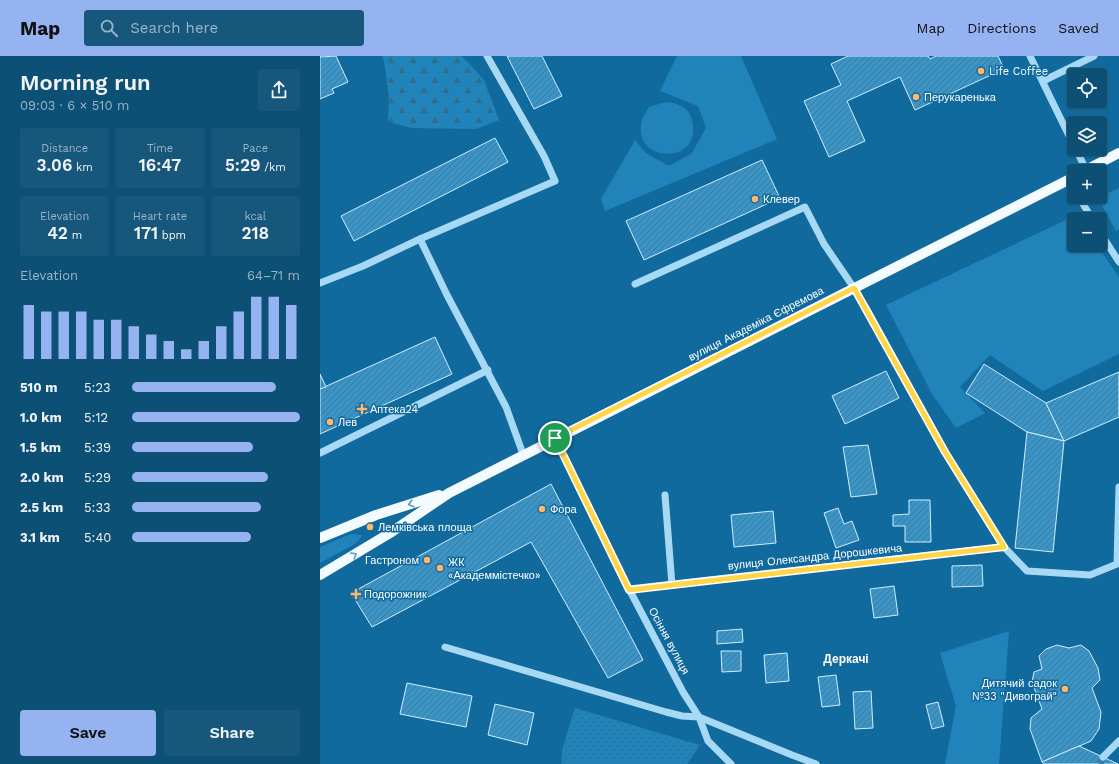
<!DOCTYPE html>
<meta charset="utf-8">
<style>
:root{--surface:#0d5076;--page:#16577b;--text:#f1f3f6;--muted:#9ab5c5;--line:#2d6788;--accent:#95b2f1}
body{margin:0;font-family:"Work Sans",sans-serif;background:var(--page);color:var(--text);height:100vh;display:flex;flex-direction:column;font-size:15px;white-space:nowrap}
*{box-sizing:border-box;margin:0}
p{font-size:13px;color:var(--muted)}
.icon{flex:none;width:22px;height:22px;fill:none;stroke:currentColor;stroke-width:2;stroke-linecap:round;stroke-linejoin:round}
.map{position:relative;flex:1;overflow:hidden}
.drawer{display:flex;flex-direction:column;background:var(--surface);width:320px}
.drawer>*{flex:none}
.buttons{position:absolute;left:747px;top:12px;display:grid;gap:8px}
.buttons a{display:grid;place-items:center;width:40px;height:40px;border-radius:4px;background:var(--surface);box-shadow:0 1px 3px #0004,0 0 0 1px var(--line);font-size:20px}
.pin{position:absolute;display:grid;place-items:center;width:34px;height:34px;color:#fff;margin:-17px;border:2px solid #fff;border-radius:50%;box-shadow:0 1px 4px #0007}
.round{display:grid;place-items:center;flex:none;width:42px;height:42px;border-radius:4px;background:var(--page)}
.overview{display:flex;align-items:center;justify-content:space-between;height:68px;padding:0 20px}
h1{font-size:22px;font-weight:600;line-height:30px}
.stats{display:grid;grid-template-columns:repeat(3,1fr);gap:6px;height:68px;padding:4px 20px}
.stats div{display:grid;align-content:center;border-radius:4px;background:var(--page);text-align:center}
.stats b{font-size:17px;font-weight:600}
.stats small{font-size:11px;font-weight:400}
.stats p{font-size:11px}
.chart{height:112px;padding:8px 20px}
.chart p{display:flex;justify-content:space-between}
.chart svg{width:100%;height:72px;margin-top:4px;stroke:var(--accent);stroke-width:6}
.primary-button{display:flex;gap:8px;margin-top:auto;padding:8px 20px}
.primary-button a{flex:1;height:46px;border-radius:4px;background:var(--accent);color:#111;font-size:16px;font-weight:600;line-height:46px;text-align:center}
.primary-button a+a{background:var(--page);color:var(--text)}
ul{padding:0 20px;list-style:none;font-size:13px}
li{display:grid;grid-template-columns:64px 48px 1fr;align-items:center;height:30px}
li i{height:10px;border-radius:5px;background:var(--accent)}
header{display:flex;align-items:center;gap:24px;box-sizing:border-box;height:56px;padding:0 20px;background:var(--accent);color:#111}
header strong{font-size:19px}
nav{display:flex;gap:22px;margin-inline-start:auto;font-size:14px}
.search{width:280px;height:36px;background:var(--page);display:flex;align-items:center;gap:10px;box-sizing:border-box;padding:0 14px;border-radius:4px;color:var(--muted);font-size:15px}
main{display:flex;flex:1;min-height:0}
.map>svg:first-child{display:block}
.green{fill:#2084bb}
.forest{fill:url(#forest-firs)}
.garden{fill:url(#garden-dots)}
.building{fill:url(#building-hatch);stroke:#cfeefe}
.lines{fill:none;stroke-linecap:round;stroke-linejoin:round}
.minor-tunnel{stroke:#3580ad;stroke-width:7;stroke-dasharray:7 3.5;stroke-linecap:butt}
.minor{stroke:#a7d9f5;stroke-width:7}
.major{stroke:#f4fbff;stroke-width:10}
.oneway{stroke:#609dc0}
.route-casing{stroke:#fff;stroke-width:8}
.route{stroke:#ffd54a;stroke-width:5}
.poi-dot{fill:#ffb76a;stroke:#116a9e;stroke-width:1.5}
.labels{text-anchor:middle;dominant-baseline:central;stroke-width:3;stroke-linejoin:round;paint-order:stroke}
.poi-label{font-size:11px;fill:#fff;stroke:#116a9e;text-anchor:start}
.street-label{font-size:11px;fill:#fff;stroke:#116a9e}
.neighbourhood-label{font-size:12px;font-weight:bold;fill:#fff;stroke:#116a9e}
</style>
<header>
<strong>Map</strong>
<div class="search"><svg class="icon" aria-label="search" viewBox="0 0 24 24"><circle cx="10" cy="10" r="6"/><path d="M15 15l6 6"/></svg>Search here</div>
<nav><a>Map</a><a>Directions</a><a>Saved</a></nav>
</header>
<main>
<section class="drawer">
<div class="overview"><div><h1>Morning run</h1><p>09:03 · 6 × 510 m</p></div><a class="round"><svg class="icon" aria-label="share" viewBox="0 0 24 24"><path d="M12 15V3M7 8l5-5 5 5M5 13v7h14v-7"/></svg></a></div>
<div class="stats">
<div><p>Distance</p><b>3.06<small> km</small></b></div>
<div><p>Time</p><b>16:47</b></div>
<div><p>Pace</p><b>5:29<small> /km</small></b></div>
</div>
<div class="stats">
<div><p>Elevation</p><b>42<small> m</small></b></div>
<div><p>Heart rate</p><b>171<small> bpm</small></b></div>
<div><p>kcal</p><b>218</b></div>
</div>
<div class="chart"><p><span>Elevation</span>64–71 m</p>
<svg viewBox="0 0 160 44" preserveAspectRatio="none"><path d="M5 44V11M15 44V15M25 44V15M35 44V15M45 44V20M55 44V20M65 44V24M75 44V29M85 44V33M95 44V38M105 44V33M115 44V24M125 44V15M135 44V6M145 44V6M155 44V11"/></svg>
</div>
<ul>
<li><b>510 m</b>5:23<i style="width:86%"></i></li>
<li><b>1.0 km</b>5:12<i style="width:100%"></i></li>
<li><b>1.5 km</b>5:39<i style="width:72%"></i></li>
<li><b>2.0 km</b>5:29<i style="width:81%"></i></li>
<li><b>2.5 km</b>5:33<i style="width:77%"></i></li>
<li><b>3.1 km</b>5:40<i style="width:71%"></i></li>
</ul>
<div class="primary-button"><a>Save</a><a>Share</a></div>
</section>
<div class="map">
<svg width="799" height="708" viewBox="0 0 799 708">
<defs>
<pattern id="forest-firs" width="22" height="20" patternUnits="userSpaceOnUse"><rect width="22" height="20" fill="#2084bb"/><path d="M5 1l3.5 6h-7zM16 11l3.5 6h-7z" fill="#346b89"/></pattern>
<pattern id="garden-dots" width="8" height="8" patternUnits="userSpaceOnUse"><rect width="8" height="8" fill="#2084bb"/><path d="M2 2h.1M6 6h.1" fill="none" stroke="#346b89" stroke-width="1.8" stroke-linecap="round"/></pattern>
<pattern id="building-hatch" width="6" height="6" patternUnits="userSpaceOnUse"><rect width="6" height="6" fill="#3a94c5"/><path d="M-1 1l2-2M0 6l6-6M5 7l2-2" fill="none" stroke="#407b9b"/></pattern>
</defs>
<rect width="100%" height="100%" fill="#116a9e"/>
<g class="green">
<polygon points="357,0 421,0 457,83 285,155 281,143 315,84 326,97 349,110 372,97 386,72 378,50 340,35"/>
<path d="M346,46C357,47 369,51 372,64C384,110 310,108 322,64C323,60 327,55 329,51Z"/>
<polygon points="799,132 799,173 796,175 778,142"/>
<polygon points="748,163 754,170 754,189 777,189 799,221 799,298 723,335 670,299 640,331 665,357 636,372 612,338 566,249"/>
<polygon points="31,478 43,479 35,488 0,507 0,491"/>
<polygon points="689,575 679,708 625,708 636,650 620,597"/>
</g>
<polygon class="forest" points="62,0 142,0 164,24 179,64 156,73 92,72 68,66 69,40 64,5"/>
<polygon class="garden" points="255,652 380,689 367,708 241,708 242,694"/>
<g class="building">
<polygon points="0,0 1,1 16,0 28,26 12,33 14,37 0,43"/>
<polygon points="187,0 222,0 242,40 214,53"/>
<polygon points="528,0 608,0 610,3 616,0 678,0 684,13 595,54 580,21 527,45 545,85 509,101 484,45 521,29 511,8"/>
<polygon points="175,82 188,106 34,185 21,160"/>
<polygon points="442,104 460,142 324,204 306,165"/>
<polygon points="115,281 132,318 0,378 0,333"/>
<polygon points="664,308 726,347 744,385 707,376 646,337"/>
<polygon points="566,315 579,342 525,368 512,340"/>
<polygon points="799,316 799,361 744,385 726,347"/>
<polygon points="0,318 6,331 0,333"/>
<polygon points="707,376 744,385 733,496 695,492"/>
<polygon points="548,389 557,438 531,441 523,391"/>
<polygon points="231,428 323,604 288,622 211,486 52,571 31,537"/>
<polygon points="589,444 610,444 611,486 585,486 585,470 573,470 573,459 589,458"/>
<polygon points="518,452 524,468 532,465 539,484 516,492 504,457"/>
<polygon points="453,455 456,487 414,491 411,459"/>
<polygon points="662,509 663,530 632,531 632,510"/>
<polygon points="574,530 578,559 554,562 550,533"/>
<polygon points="422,573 423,586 397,588 397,575"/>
<polygon points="737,589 749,592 761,589 769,595 778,612 780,624 772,632 781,656 779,673 771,685 722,706 710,673 711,662 722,653 712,626 714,616 722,613 719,600 726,593"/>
<polygon points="401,595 421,595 421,615 402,616"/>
<polygon points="467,597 469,625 446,627 444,599"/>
<polygon points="516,619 520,649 502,651 498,621"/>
<polygon points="87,627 152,640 146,671 80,658"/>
<polygon points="551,635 553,672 535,673 533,636"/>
<polygon points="618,646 624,670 612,673 606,649"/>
<polygon points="175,648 214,657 207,689 168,679"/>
<polygon points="759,690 798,708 724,708 722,706"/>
</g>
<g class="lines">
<polyline class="minor-tunnel" points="780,708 783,701"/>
<g class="minor">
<polyline points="167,0 224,100 235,125 100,183 127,239 186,351 203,398"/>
<polyline points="710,0 754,90"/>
<polyline points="723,25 774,0"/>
<polyline points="756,93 766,114"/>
<polyline points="749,123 754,133"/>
<polyline points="759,141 772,163"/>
<polyline points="780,176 799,206"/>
<polyline points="0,227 43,210 100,183"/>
<polyline points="315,228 485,151 504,188 534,232 546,252 625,396 684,491 707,515 770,519 797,508 799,431"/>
<polyline points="235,382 309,533 363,636 379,661 472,699 496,708"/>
<polyline points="0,397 168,314"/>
<polyline points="345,439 352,529"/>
<polyline points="309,533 684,491"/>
<polyline points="125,591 346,656 362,660 379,661 388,685 411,708"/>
<polyline points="783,701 799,685"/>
</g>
<g class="major">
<polyline points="764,115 799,97"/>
<polyline points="0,482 56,459 119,439"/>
<polyline points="0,519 70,477 129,437 754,121"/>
</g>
</g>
<defs><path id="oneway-chevron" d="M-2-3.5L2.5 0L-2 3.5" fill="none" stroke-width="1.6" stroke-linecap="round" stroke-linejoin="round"/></defs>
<g class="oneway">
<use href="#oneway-chevron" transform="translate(91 448) rotate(163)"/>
<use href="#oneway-chevron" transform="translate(34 499) rotate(-31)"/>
</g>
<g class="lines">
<defs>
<polygon id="route" points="534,232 625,396 684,491 309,534 235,382"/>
</defs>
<use href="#route" class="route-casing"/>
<use href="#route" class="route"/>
</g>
<g class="poi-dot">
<circle cx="661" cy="15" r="4"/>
<circle cx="596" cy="41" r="4"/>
<circle cx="435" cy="143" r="4"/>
<path d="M40 347h4v4h4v4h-4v4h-4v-4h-4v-4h4z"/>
<circle cx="10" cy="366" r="4"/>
<circle cx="222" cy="453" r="4"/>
<circle cx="50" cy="471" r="4"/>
<circle cx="107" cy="504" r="4"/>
<circle cx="120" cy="512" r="4"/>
<path d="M34 532h4v4h4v4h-4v4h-4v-4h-4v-4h4z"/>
<circle cx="745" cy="633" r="4"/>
</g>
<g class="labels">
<g class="poi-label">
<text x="669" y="15">Life Coffee</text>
<text x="604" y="41">Перукаренька</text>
<text x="443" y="143">Клевер</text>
<text x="50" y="353">Аптека24</text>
<text x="18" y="366">Лев</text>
<text x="230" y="453">Фора</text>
<text x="58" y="471">Лемківська площа</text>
<text x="99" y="504" text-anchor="end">Гастроном</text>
<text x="128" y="506">ЖК<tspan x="128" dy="13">«Академмістечко»</tspan></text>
<text x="44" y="538">Подорожник</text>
<text x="737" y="627" text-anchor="end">Дитячий садок<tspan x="737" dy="13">№33 "Дивограй"</tspan></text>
</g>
<g class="street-label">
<text transform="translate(436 268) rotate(-27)">вулиця Академіка Єфремова</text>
<text transform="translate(495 501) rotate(-6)">вулиця Олександра Дорошкевича</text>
<text transform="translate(349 585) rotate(62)">Осіння вулиця</text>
</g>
<g class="neighbourhood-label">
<text x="526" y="603">Деркачі</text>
</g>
</g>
</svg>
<div class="buttons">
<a><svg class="icon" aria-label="locate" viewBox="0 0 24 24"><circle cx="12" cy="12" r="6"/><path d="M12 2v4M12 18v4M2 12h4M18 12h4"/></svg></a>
<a><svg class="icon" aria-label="layers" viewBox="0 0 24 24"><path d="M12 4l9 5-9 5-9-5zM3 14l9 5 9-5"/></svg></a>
<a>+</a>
<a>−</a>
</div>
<div class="pin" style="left:235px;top:382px;background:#1e9e55"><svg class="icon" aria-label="arrive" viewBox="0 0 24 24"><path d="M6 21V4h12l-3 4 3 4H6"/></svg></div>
</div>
</main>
